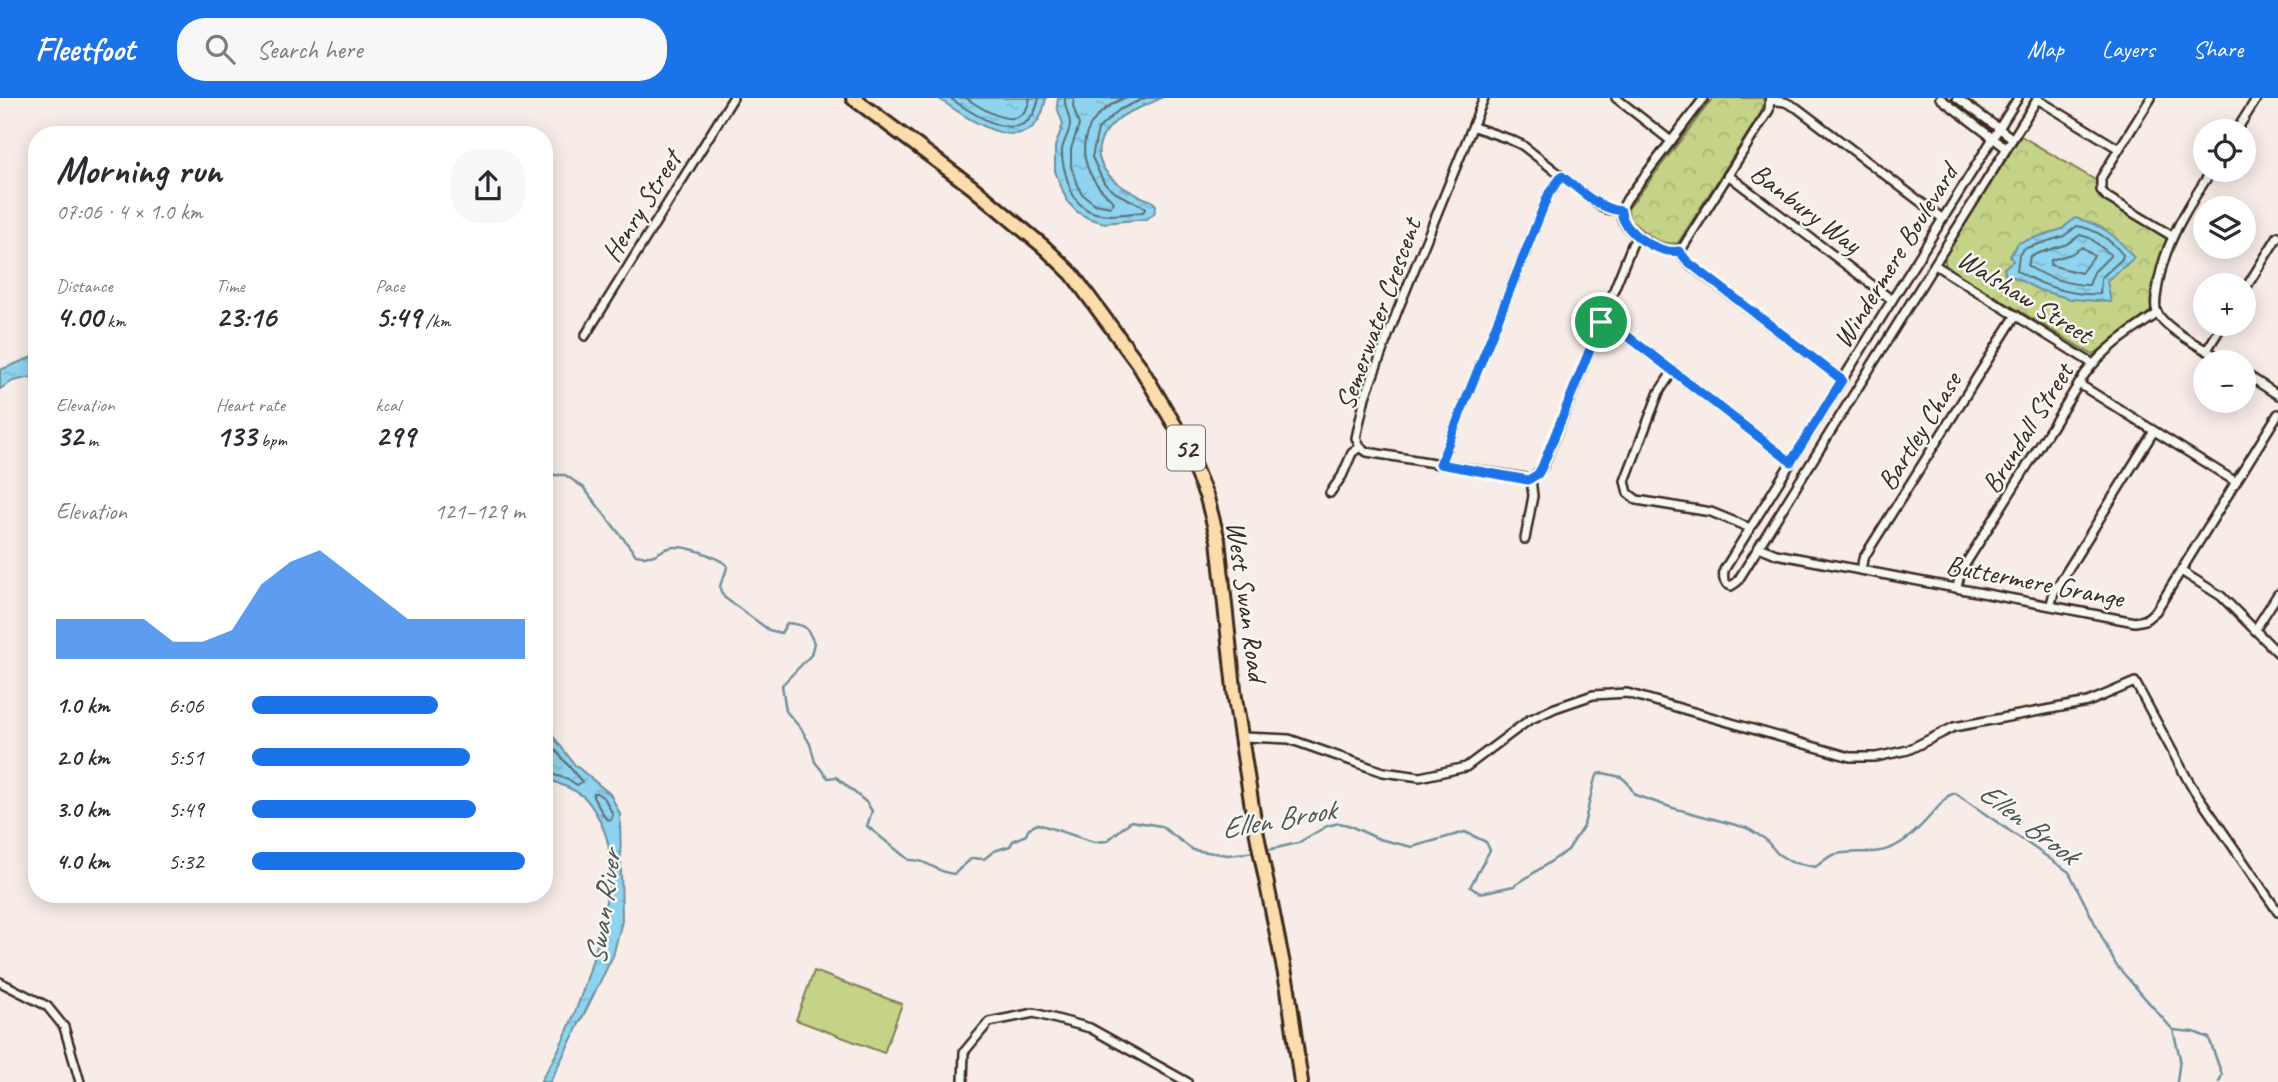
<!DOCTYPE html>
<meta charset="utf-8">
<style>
:root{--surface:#fff;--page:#f7f7f7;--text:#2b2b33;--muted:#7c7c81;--accent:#1a73e8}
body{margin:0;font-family:Caveat,sans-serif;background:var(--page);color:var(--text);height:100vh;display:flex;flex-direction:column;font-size:26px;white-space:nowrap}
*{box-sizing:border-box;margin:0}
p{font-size:23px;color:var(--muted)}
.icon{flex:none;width:38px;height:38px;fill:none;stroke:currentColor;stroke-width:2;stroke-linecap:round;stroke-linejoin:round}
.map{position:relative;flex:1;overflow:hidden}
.sheet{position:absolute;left:28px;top:28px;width:525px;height:777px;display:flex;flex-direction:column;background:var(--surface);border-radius:28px;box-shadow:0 4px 18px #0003}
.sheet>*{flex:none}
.buttons{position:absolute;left:2193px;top:21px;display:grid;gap:14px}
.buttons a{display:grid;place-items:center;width:63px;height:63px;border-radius:50%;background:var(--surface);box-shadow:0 4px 18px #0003;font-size:35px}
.pin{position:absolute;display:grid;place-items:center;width:60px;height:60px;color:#fff;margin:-30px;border:4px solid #fff;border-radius:50%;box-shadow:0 2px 7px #0007}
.round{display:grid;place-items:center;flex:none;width:74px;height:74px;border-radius:28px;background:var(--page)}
.summary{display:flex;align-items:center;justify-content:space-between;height:119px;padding:0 28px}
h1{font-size:38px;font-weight:700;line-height:52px}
.figures{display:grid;grid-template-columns:repeat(3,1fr);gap:10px;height:119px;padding:7px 28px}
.figures div{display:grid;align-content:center}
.figures b{font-size:30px;font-weight:700}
.figures small{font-size:19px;font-weight:400}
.figures p{font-size:19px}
.chart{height:196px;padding:14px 28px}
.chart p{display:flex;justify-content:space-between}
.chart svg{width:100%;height:126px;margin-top:7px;fill:var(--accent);opacity:.7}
ul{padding:0 28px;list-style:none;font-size:23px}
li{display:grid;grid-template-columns:112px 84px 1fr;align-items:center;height:52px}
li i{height:18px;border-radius:9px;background:var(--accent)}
header{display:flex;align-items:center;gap:42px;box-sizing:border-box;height:98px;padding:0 35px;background:var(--accent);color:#fff}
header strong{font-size:33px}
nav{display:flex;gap:38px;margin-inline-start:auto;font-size:24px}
.search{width:490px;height:63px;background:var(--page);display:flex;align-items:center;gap:18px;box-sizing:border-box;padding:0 24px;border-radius:28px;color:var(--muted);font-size:26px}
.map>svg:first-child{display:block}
.grass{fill:#c4d387;stroke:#807e52;stroke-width:2}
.forest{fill:url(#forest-crowns);stroke:#807e52;stroke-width:2}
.water{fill:url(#water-ripples);stroke:#6d909c;stroke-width:2}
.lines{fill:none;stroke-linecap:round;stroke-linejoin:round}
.shore{stroke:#5c6e72;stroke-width:2}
.stream{stroke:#6d909c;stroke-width:2.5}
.minor-casing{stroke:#3b2a1e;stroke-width:12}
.primary-casing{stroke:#3b2a1e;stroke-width:18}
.minor{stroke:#f6f6f2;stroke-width:7}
.primary{stroke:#fddcac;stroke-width:12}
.route-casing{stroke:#fff;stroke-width:14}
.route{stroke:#1a73e8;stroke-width:9}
.labels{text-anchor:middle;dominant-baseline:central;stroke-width:5;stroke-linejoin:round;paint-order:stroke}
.shield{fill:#f6f6f2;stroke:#73675e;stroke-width:2}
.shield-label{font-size:26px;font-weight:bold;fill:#3b2a1e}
.street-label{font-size:28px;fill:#3b2a1e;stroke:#f6f6f2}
.water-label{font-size:30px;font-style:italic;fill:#505452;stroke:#f6f6f2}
</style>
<header>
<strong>Fleetfoot</strong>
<div class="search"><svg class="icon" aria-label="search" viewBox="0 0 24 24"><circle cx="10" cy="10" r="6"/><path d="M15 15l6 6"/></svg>Search here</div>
<nav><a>Map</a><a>Layers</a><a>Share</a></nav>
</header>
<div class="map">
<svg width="2278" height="984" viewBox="0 0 2278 984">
<defs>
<pattern id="forest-crowns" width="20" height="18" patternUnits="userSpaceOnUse" patternTransform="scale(1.75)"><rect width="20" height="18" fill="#c4d387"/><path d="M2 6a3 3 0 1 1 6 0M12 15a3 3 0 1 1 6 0" fill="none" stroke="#a9b574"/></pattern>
<pattern id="water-ripples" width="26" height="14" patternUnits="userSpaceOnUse" patternTransform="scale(1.75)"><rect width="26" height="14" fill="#8ed4f0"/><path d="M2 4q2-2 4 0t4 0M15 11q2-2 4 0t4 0" fill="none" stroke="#7bb6cd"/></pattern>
</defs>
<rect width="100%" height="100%" fill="#f8ece8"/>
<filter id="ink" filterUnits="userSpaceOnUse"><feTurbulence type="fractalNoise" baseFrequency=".0143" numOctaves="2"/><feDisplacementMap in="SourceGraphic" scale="14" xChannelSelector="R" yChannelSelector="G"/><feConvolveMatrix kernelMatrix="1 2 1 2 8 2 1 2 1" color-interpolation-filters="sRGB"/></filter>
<g filter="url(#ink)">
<polygon class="grass" points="814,873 902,906 884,955 796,922"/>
<g class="forest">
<path d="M1713,0H1763L1764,5L1760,16L1678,145C1657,148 1644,134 1629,121L1628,111Z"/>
<polygon points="2021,38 2097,83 2099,100 2168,140 2153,189 2152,212 2093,257 1946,169 1944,159"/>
</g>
<g class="water">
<path d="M938,0H1046C1034,68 971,23 938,0Z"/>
<path d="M1058,0H1161C1149,7 1133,11 1121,19C1073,56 1111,89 1152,103L1156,107L1154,116L1146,121L1104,125L1088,120L1076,113L1067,103L1055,73V49L1063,26L1057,9Z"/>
<path d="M2075,120C2103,127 2116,137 2134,160L2107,183L2111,204L2071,201L2039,192L2014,179L2006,180L2004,170L2013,163L2010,158L2018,145L2062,131Z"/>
<polygon points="37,257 37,278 13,283 0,291 0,272"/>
<path d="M544,626L575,667L610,696L620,716L622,823L613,858L550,984H540C576,929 612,821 609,755C609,738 597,714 586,701C575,689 556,687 544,678Z"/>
</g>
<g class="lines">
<g class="shore">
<path d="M950,0C977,19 1028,54 1039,0"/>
<path d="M966,0C985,13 1023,38 1030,0"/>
<path d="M1065,0C1064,10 1070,17 1070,26C1070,35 1063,43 1062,52C1061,64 1065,73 1068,84C1079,124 1110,118 1143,114L1146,110L1116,95L1104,85L1092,59L1098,31L1119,12L1145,0"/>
<path d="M1074,0L1073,8L1079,27L1071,51V69L1081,95L1095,106L1110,109L1114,104C1073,71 1072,23 1124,0"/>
<path d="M2077,128C2096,131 2111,142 2123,157L2122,161L2101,180L2100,196C2071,198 2041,187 2017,173L2019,157L2023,151L2064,138Z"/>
<path d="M2080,137L2090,140L2111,157L2094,174L2089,187C2069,187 2045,179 2028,168L2030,158L2067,146Z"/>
<polygon points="2082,149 2094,158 2081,175 2050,167 2051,162 2071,156"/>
<polyline points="544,638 582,684 577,687 568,681 544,674"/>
<polygon points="594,695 597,695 605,701 613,717 611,722 606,721 593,699"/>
</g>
<g class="stream">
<path d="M544,377H565L583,389L636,457C659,462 657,451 673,449C689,448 715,458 727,467C727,481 713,486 725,500L769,532L781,535L787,525C806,527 807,528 814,545L811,557L782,587L786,613L802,632L810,646L815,664L828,680L836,679L867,705L872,713L867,728L909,762C928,761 936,775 954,776L972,760L984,761L994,753L1010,748L1013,743L1026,737L1029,730L1038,726L1094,744L1107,743L1131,723L1161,728L1193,752L1228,757L1256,754"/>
<path d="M1263,753L1298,745L1327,728L1339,725L1348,727L1379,741L1412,749L1465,734L1486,744L1490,752L1470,789L1480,795L1514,788L1568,752L1584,727L1594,684L1598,676L1603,675L1621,679L1627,684L1635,697L1673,710L1747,730L1765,741L1778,756L1791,764L1815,769C1822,765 1825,760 1833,757C1853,751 1877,759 1897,747C1917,736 1933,714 1948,698L1955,695L2069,774L2116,867L2173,932L2180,960L2177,984"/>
<polyline points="2173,932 2194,934 2209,940 2222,977 2219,984"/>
</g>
<defs>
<g id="minor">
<polyline points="1484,0 1397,214 1365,299 1356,340 1360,349 1367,354 1531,381 1543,369 1632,147 1638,138"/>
<polyline points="1616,0 1671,43"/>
<path d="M1704,0L1627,101C1624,106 1621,111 1621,117C1622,135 1669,162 1683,149L1769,12L1770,0"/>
<polyline points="1940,0 2006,50"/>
<polyline points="1957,0 2012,40"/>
<path d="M2018,0L1724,472C1723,480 1723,485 1731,488L1737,484L2038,0"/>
<polyline points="2151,0 2101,80 2101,92 2107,99 2172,138"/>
<polyline points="2037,1 2119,51"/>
<polyline points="1770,2 1785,4 1797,10 1943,121"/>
<polyline points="1474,29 1509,41 1522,47 1599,107 1606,111 1621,113"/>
<polyline points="2236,33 2257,0"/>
<path d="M2212,72C2187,110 2163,147 2157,193C2156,200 2154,208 2157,214C2165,232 2210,254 2227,264"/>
<polyline points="1728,77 1892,202"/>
<polyline points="1679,153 1688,165 1842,282"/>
<polyline points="1935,167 2093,266"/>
<polyline points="2244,193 2278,138"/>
<polyline points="1601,224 1630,240 1791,364"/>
<polyline points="585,238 733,0"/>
<polyline points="2207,252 2223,226"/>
<polyline points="1673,273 1659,294 1625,383 1628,395 1637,402 1711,414 1750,430"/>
<polyline points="2244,275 2278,297"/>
<polyline points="2079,286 2236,384"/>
<polyline points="1440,366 1549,95 1562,78"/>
<polyline points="1330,395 1342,378 1352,355 1360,349"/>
<polyline points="1525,441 1533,398 1531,381"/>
<polyline points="1759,449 1776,456 2135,524 2145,522 2156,513 2278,316"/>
<polyline points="1861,472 1863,461 2016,217"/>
<polyline points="2181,473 2221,498 2278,555"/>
<path d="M1957,489L1961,473L2085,276C2105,250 2130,234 2157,216"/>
<polyline points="2051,506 2054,494 2154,333"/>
<polyline points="2255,532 2278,496"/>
<polyline points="1242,639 1289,641 1383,674 1420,679 1466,669 1529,622 1555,610 1593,597 1627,595 1850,659 1876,659 1908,652 1954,629 2088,604 2135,584 2190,686 2278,814"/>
<polyline points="0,884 47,908 64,929 80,984"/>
<polyline points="963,984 964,954 989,924 1034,915 1090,930 1187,984"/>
</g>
<polyline id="primary" points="853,0 972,89 1044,149 1072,176 1139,267 1180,336 1207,400 1218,442 1235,600 1254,722 1288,891 1301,984"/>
</defs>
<use href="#minor" class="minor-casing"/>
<use href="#primary" class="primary-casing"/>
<use href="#minor" class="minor"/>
<use href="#primary" class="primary"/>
</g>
</g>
<g class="lines" filter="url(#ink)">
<defs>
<path id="route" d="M1562,78C1581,93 1597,110 1621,113C1622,134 1659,157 1679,153L1688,164L1842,282L1791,364L1630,240L1601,224L1542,369L1538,376L1528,382L1440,366L1549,95Z"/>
</defs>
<use href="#route" class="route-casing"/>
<use href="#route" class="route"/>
</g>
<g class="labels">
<rect class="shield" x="1167" y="327.5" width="38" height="45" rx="5"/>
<g class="shield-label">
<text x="1186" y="350">52</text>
</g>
<g class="street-label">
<text transform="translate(641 108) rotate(-58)">Henry Street</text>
<text transform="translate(1806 110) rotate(37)">Banbury Way</text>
<text transform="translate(1895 158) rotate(-58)">Windermere Boulevard</text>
<text transform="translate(2025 198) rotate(32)">Walshaw Street</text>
<text transform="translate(1378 216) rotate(-70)">Semerwater Crescent</text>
<text transform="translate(2027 330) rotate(-58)">Brundall Street</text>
<text transform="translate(1919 333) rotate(-58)">Bartley Chase</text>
<text transform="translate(2035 483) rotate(11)">Buttermere Grange</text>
<text transform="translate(1247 503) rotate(82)">West Swan Road</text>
</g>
<g class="water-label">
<text transform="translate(1278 721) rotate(-10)">Ellen Brook</text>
<text transform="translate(2029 725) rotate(37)">Ellen Brook</text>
<text transform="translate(603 810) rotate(-82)">Swan River</text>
</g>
</g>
</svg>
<div class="buttons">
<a><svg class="icon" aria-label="locate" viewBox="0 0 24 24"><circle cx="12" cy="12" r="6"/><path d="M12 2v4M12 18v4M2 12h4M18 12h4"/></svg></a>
<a><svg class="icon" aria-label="layers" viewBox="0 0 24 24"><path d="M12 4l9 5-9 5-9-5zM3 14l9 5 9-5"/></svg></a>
<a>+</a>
<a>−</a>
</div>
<div class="pin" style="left:1601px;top:224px;background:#1e9e55"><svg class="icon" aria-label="arrive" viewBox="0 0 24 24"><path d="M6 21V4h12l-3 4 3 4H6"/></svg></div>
<section class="sheet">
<div class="summary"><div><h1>Morning run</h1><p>07:06 · 4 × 1.0 km</p></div><a class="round"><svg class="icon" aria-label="share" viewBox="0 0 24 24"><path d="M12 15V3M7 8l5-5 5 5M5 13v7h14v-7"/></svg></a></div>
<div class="figures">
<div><p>Distance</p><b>4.00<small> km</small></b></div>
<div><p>Time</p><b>23:16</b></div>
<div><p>Pace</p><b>5:49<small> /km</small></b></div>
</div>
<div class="figures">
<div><p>Elevation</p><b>32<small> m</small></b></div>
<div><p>Heart rate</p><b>133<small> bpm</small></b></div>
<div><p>kcal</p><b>299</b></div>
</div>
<div class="chart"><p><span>Elevation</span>121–129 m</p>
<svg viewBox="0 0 160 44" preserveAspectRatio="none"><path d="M0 44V30L10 30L20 30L30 30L40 38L50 38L60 34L70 18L80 10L90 6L100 14L110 22L120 30L130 30L140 30L150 30L160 30V44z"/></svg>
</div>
<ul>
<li><b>1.0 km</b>6:06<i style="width:68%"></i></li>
<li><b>2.0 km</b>5:51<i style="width:80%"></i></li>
<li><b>3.0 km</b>5:49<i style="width:82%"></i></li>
<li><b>4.0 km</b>5:32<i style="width:100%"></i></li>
</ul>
</section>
</div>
